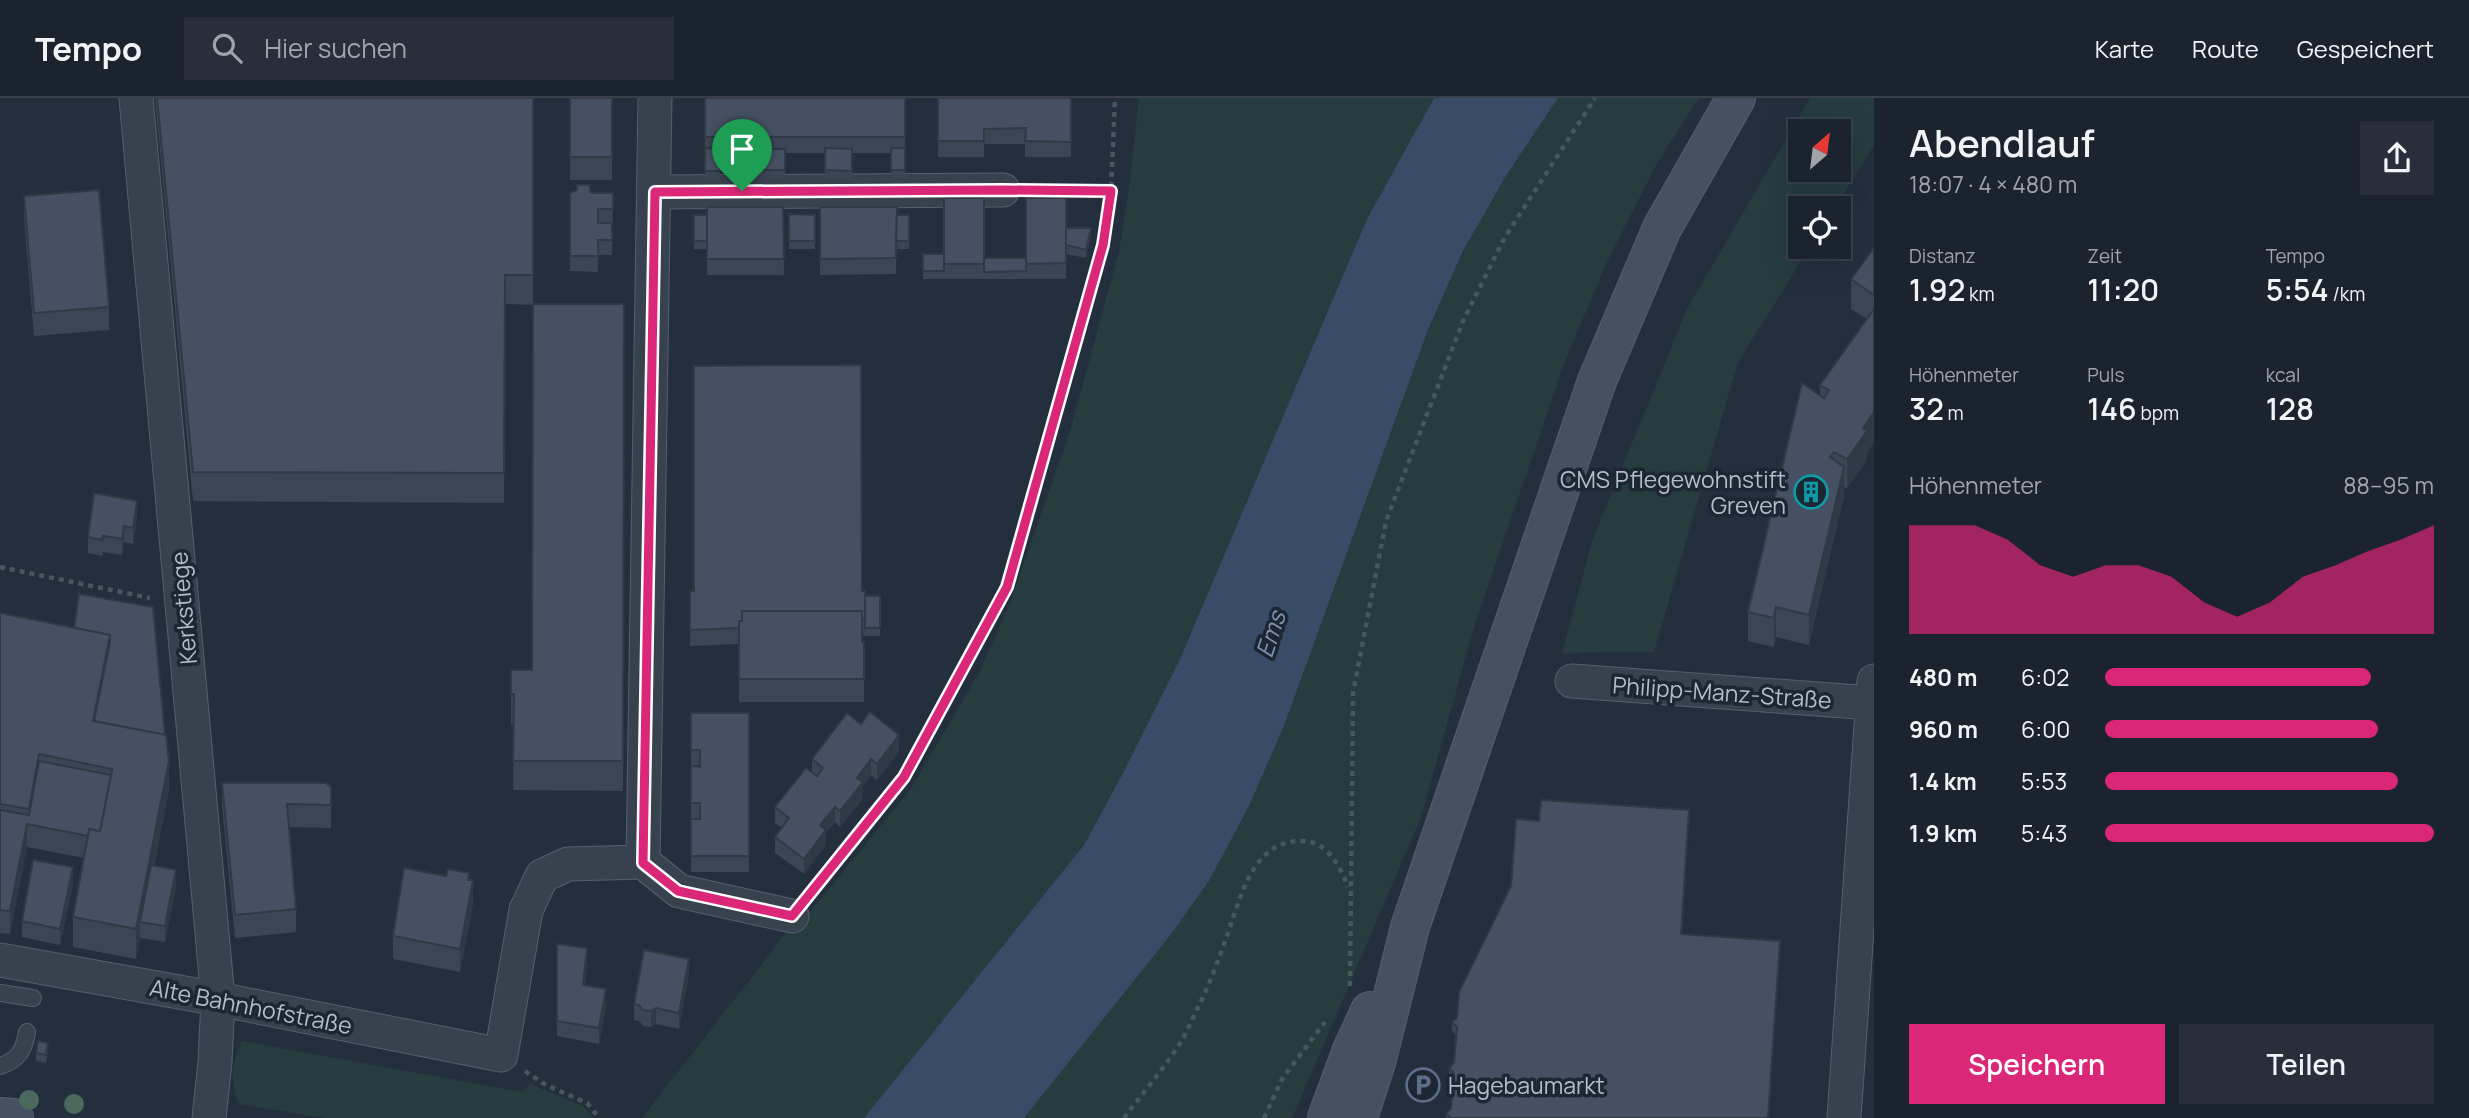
<!DOCTYPE html>
<html lang="de">
<meta charset="utf-8">
<style>
:root{--surface:#1b232e;--page:#282f3a;--text:#f1f3f6;--muted:#a0a4aa;--line:#39404a;--accent:#db2777}
body{margin:0;font-family:Manrope,sans-serif;background:var(--page);color:var(--text);height:100vh;display:flex;flex-direction:column;font-size:26px;white-space:nowrap}
*{box-sizing:border-box;margin:0}
p{font-size:23px;color:var(--muted)}
.icon{flex:none;width:38px;height:38px;fill:none;stroke:currentColor;stroke-width:2;stroke-linecap:round;stroke-linejoin:round}
.map{position:relative;flex:1;overflow:hidden}
.panel{display:flex;flex-direction:column;background:var(--surface);width:595px}
.panel>*{flex:none}
.needle{width:46px;rotate:28deg}
.buttons{position:absolute;left:1788px;top:21px;display:grid;gap:14px}
.buttons a{display:grid;place-items:center;width:63px;height:63px;border-radius:0px;background:var(--surface);box-shadow:0 7px 28px #0002,0 0 0 2px var(--line);font-size:35px}
.pin{position:absolute;display:grid;place-items:center;width:60px;height:60px;color:#fff;margin:-72px -30px;border-radius:50% 50% 50% 0;rotate:-45deg;box-shadow:0 0 7px #0007}
.pin .icon{rotate:45deg}
.round{display:grid;place-items:center;flex:none;width:74px;height:74px;border-radius:0px;background:var(--page)}
.head{display:flex;align-items:center;justify-content:space-between;height:119px;padding:0 35px}
h1{font-size:38px;font-weight:600;line-height:52px}
.metrics{display:grid;grid-template-columns:repeat(3,1fr);gap:10px;height:119px;padding:7px 35px}
.metrics div{display:grid;align-content:center}
.metrics b{font-size:30px;font-weight:600}
.metrics small{font-size:19px;font-weight:400}
.metrics p{font-size:19px}
.chart{height:196px;padding:14px 35px}
.chart p{display:flex;justify-content:space-between}
.chart svg{width:100%;height:126px;margin-top:7px;fill:var(--accent);opacity:.7}
.primary-button{display:flex;gap:14px;margin-top:auto;padding:14px 35px}
.primary-button a{flex:1;height:80px;border-radius:0px;background:var(--accent);color:#fff;font-size:28px;font-weight:600;line-height:80px;text-align:center}
.primary-button a+a{background:var(--page);color:var(--text)}
ul{padding:0 35px;list-style:none;font-size:23px}
li{display:grid;grid-template-columns:112px 84px 1fr;align-items:center;height:52px}
li i{height:18px;border-radius:9px;background:var(--accent)}
header{display:flex;align-items:center;gap:42px;box-sizing:border-box;height:98px;padding:0 35px;background:var(--surface);border-bottom:2px solid var(--line)}
header strong{font-size:33px}
nav{display:flex;gap:38px;margin-inline-start:auto;font-size:24px}
.search{width:490px;height:63px;background:var(--page);display:flex;align-items:center;gap:18px;box-sizing:border-box;padding:0 24px;border-radius:0px;color:var(--muted);font-size:26px}
main{display:flex;flex:1;min-height:0}
.map>svg:first-child{display:block}
.green{fill:#263c3f;fill-rule:evenodd}
.water{fill:#394c67}
.lines{fill:none;stroke-linecap:round;stroke-linejoin:round}
.service-casing{stroke:#565f6c;stroke-width:18}
.minor-casing{stroke:#565f6c;stroke-width:35}
.secondary-casing{stroke:#565f6c;stroke-width:40}
.path{stroke:#44595c;stroke-width:4.5;stroke-dasharray:5 5;stroke-linecap:butt}
.service{stroke:#38414e;stroke-width:16}
.minor{stroke:#38414e;stroke-width:33}
.secondary{stroke:#465061;stroke-width:38}
.tree{fill:#4b6a5d}
.wall{fill:#3b4654}
.shaded-wall{fill:#303945}
.building{fill:#455162;stroke:#303945;stroke-width:2}
.route-casing{stroke:#fff;stroke-width:14}
.route{stroke:#db2777;stroke-width:9}
.labels{text-anchor:middle;dominant-baseline:central;stroke-width:7;stroke-linejoin:round;paint-order:stroke}
.poi-label{font-size:23px;fill:#b4bcc9;stroke:#1d2633;text-anchor:end}
.street-label{font-size:23px;fill:#b4bcc9;stroke:#1d2633}
.water-label{font-size:24px;font-style:italic;fill:#7c92b1;stroke:#1d2633}
</style>
<header>
<strong>Tempo</strong>
<div class="search"><svg class="icon" aria-label="search" viewBox="0 0 24 24"><circle cx="10" cy="10" r="6"/><path d="M15 15l6 6"/></svg>Hier suchen</div>
<nav><a>Karte</a><a>Route</a><a>Gespeichert</a></nav>
</header>
<main>
<div class="map">
<svg width="1874" height="1020" viewBox="0 0 1874 1020">
<rect width="100%" height="100%" fill="#242f3e"/>
<g class="green">
<polygon points="1139,0 1434,0 1367,121 1180,561 1123,675 1084,747 864,1020 642,1020 793,826 798,829 910,692 979,575 1010,505 1070,333 1119,153 1129,91"/>
<polygon points="1558,0 1699,0 1657,65 1607,164 1565,263 1475,526 1421,719 1292,1020 1024,1020 1169,839 1209,783 1249,708 1284,628 1428,232 1463,154 1506,78"/>
<path d="M1810,0H1874V47L1835,110H1801V149H1810L1738,264L1654,554L1562,555L1592,443L1687,211ZM1839,33V72H1801V33Z"/>
<path d="M242,943L523,994L530,986L583,1008L594,1020H324L239,1006C229,986 232,962 242,943Z"/>
</g>
<polygon class="water" points="1434,0 1558,0 1506,78 1463,153 1428,232 1284,628 1249,708 1209,783 1169,839 1024,1020 864,1020 1084,747 1123,675 1180,561 1367,121"/>
<g class="lines">
<defs>
<g id="service">
<polyline points="0,895 33,900"/>
<path d="M0,968C18,962 24,953 27,934"/>
</g>
<g id="minor">
<polyline points="136,0 218,901 215,964 209,1020"/>
<polyline points="655,94 1003,92"/>
<polyline points="1572,583 1872,605"/>
<polyline points="643,764 679,793 792,818"/>
<polyline points="0,862 218,901 501,957 526,812 542,778 568,766 643,764 655,0"/>
<polyline points="1844,1020 1874,583"/>
</g>
<g id="secondary">
<polyline points="0,1019 14,1020"/>
<polyline points="1327,1020 1352,952 1370,913"/>
<polyline points="1358,1020 1377,961 1410,829 1597,283 1662,130 1736,0"/>
</g>
</defs>
<use href="#service" class="service-casing"/>
<use href="#minor" class="minor-casing"/>
<use href="#secondary" class="secondary-casing"/>
<g class="path">
<polyline points="1032,92 1111,93"/>
<polyline points="0,469 150,500"/>
<polyline points="810,796 903,679 1007,490 1103,147 1111,93 1115,0"/>
<polyline points="1350,888 1353,595 1386,423 1463,223 1505,139 1595,0"/>
<polyline points="525,973 546,987 587,1005 599,1020"/>
<path d="M1124,1020C1142,996 1162,973 1179,947C1186,936 1192,922 1198,909C1210,886 1219,860 1228,835C1241,798 1253,742 1302,743C1328,743 1340,769 1348,789"/>
<polyline points="1264,1020 1282,981 1325,924"/>
</g>
<use href="#service" class="service"/>
<use href="#minor" class="minor"/>
<use href="#secondary" class="secondary"/>
</g>
<g class="tree">
<circle cx="29" cy="1002" r="10"/>
<circle cx="74" cy="1006" r="10"/>
</g>
<g class="wall">
<polygon points="155,0 533,0 533,207 505,206 504,405 193,403"/>
<rect x="570" y="0" width="42" height="82"/>
<polygon points="705,0 905,0 905,80 891,80 891,55 852,55 852,81 825,80 825,55 785,55 785,81 758,80 758,55 721,55 720,81 705,81"/>
<polygon points="938,0 1072,0 1071,59 1025,59 1025,46 984,46 984,59 938,59"/>
<polygon points="590,94 613,95 612,157 598,157 598,174 570,173 570,95"/>
<polygon points="24,98 109,209 109,232 34,238 24,121"/>
<polygon points="944,100 984,160 1026,160 1066,130 1091,138 1086,160 1066,156 1066,181 923,181 923,156 944,156"/>
<polygon points="783,109 784,177 707,177 707,151 694,151 694,117 707,117"/>
<polygon points="820,109 897,117 909,117 909,151 896,151 896,146 896,176 820,177"/>
<polygon points="789,116 815,117 815,151 789,151"/>
<polygon points="1874,150 1874,344 1867,354 1867,362 1847,390 1844,389 1844,398 1809,547 1776,539 1774,549 1748,543 1748,514 1820,298 1820,287 1867,221 1851,211 1851,181"/>
<polygon points="624,206 623,693 513,692 514,626 511,626 511,572 532,572"/>
<polygon points="137,419 133,446 124,444 122,457 103,454 102,458 88,455 88,439"/>
<polygon points="690,493 880,498 880,538 865,538 865,537 862,537 862,544 864,544 864,604 739,604 739,546 690,548"/>
<polygon points="0,515 169,692 154,768 176,788 165,844 140,840 136,861 73,849 73,819 84,760 27,749 10,836 0,835"/>
<polygon points="691,615 749,615 749,774 691,774 691,721 700,721 691,720 691,668 700,669 700,667 691,668"/>
<polygon points="899,653 877,682 871,677 863,688 863,700 840,729 835,724 826,735 826,747 804,776 775,755 775,739 782,730 775,725 775,709 812,675 812,661"/>
<polygon points="222,685 331,689 331,730 289,729 296,811 296,834 235,840 222,708"/>
<polygon points="1689,720 1682,836 1769,1020 1446,1020 1446,1015 1451,1011 1453,982 1449,978 1449,970 1454,965 1456,937 1452,933 1452,924 1457,920 1539,723"/>
<polygon points="469,782 473,805 460,874 393,861 393,838"/>
<polygon points="73,785 60,847 22,839 22,823"/>
<polygon points="557,846 587,866 585,887 606,907 599,946 557,938"/>
<polygon points="689,876 679,931 656,926 651,929 643,928 639,923 634,922 634,906"/>
<polygon points="48,953 46,965 36,963 36,955"/>
</g>
<g class="shaded-wall">
<polygon points="1091,130 1091,138 1086,160 1086,152"/>
<polygon points="1874,314 1874,344 1867,354 1867,362 1847,390 1847,361 1863,330"/>
<polygon points="1844,369 1844,398 1809,547 1809,517"/>
<polygon points="137,403 137,419 133,446 133,430"/>
<polygon points="124,428 124,444 122,457 122,441"/>
<polygon points="1776,509 1776,539 1774,549 1774,520"/>
<polygon points="899,637 899,653 877,682 877,666"/>
<polygon points="871,661 871,677 863,688 863,700 840,729 840,713 857,680"/>
<polygon points="169,663 169,692 143,824 140,824 140,840 136,861 136,831"/>
<polygon points="835,709 835,724 826,735 826,747 804,776 804,761 820,727"/>
<polygon points="27,726 27,749 10,836 10,813"/>
<polygon points="73,769 73,785 60,847 60,831"/>
<polygon points="176,772 176,788 165,844 165,828"/>
<polygon points="473,782 473,805 460,874 460,851"/>
<polygon points="587,850 587,866 583,903 583,887"/>
<polygon points="689,861 689,876 679,931 679,915"/>
<polygon points="606,891 606,907 599,946 599,930"/>
<polygon points="656,910 656,926 651,929 651,913"/>
</g>
<g class="building">
<polygon points="157,0 533,0 533,177 505,177 504,375 193,374"/>
<rect x="570" y="0" width="42" height="59"/>
<rect x="705" y="0" width="200" height="39"/>
<polygon points="938,0 1071,0 1071,44 1025,43 1026,30 984,31 984,43 938,43"/>
<polygon points="705,50 721,51 720,73 705,73"/>
<polygon points="825,50 852,51 852,73 825,72"/>
<rect x="891" y="50" width="14" height="22"/>
<rect x="758" y="51" width="27" height="21"/>
<polygon points="577,87 590,87 590,94 594,95 613,95 613,111 598,111 598,125 612,125 612,142 598,142 598,158 570,158 570,95 577,92"/>
<polygon points="99,92 109,209 34,215 24,98"/>
<rect x="944" y="100" width="40" height="66"/>
<polygon points="1026,100 1066,100 1066,165 1026,166"/>
<polygon points="707,109 783,109 784,161 707,161"/>
<polygon points="820,109 897,109 896,160 820,161"/>
<polygon points="789,116 815,117 815,143 789,143"/>
<rect x="694" y="117" width="13" height="26"/>
<polygon points="897,117 909,117 909,143 896,143"/>
<polygon points="1066,130 1091,130 1086,152 1066,147"/>
<polygon points="1874,150 1874,197 1851,181"/>
<rect x="923" y="156" width="21" height="17"/>
<polygon points="984,160 1026,160 1026,173 984,174"/>
<polygon points="533,206 624,206 623,663 513,663 514,596 511,596 511,572 532,572"/>
<polygon points="1874,211 1874,314 1863,330 1867,333 1847,361 1834,354 1830,359 1844,369 1809,517 1776,509 1774,520 1748,514 1802,285 1824,300 1829,292 1820,287"/>
<polygon points="861,267 862,493 865,493 865,521 862,521 862,513 742,513 742,523 739,523 739,530 690,532 690,493 694,493 694,268"/>
<polygon points="94,395 137,403 133,430 124,428 122,441 103,438 102,442 88,439"/>
<polygon points="79,496 153,509 165,637 94,623 110,544 110,537 74,530"/>
<rect x="865" y="498" width="15" height="32"/>
<polygon points="742,513 862,513 862,544 864,544 864,581 739,581 739,523 742,523"/>
<polygon points="0,515 110,537 93,623 166,637 169,663 136,831 73,819 89,731 100,733 112,671 39,656 29,711 0,706"/>
<polygon points="870,614 899,637 877,666 871,661 857,680 863,684 840,713 835,709 820,727 826,732 804,761 775,739 789,720 775,709 806,670 817,678 823,670 812,661 847,615 861,626"/>
<polygon points="691,615 749,615 749,758 691,758 691,721 700,721 700,705 691,705 691,668 700,669 700,652 691,652"/>
<polygon points="39,663 111,677 100,733 89,731 88,738 27,726 10,813 0,812 0,712 29,717"/>
<polygon points="222,685 326,685 331,689 331,707 287,706 296,811 235,817"/>
<polygon points="1541,702 1689,712 1681,836 1780,843 1768,1020 1451,1020 1446,1015 1451,1011 1454,975 1449,970 1454,965 1457,929 1452,924 1457,920 1459,894 1511,788 1516,721 1539,723"/>
<polygon points="33,762 73,769 60,831 22,823"/>
<polygon points="151,767 176,772 165,828 140,824"/>
<polygon points="404,770 446,778 448,771 469,775 468,782 473,782 460,851 393,838"/>
<polygon points="557,846 587,850 583,887 606,891 599,930 557,923"/>
<polygon points="644,852 689,861 679,915 656,910 651,913 643,912 639,907 634,906"/>
<polygon points="38,943 48,945 46,957 36,955"/>
</g>
<g class="lines">
<defs>
<polygon id="route" points="1003,92 1111,93 1103,147 1007,489 904,679 792,818 678,793 643,765 655,94"/>
</defs>
<use href="#route" class="route-casing"/>
<use href="#route" class="route"/>
</g>
<defs>
<symbol id="building-ring" viewBox="-11 -11 22 22"><circle r="9.5" fill="#1d2633" stroke="#0f9aa8" stroke-width="1.5"/><path d="M-4-6H4V6H1V3H-1V6H-4ZM-2.5-4.3h1.7v1.8h-1.7ZM.8-4.3h1.7v1.8H.8ZM-2.5-1h1.7V.8h-1.7ZM.8-1h1.7V.8H.8Z" fill="#0f9aa8"/></symbol>
<symbol id="parking-ring" viewBox="-11 -11 22 22"><circle r="9.5" fill="#1d2633" stroke="#5c6f8a" stroke-width="1.5"/><path d="M-3.5-5.5H1a3.5 3.5 0 0 1 0 7H-1V5.5H-3.5ZM-1-3.4V-.6H.8a1.4 1.4 0 0 0 0-2.8Z" fill="#5c6f8a"/></symbol>
</defs>
<g fill-rule="evenodd">
<use href="#building-ring" x="1792" y="375" width="38" height="38"/>
<use href="#parking-ring" x="1404" y="968" width="38" height="38"/>
</g>
<g class="labels">
<g class="poi-label">
<text x="1786" y="381">CMS Pflegewohnstift<tspan x="1786" dy="26">Greven</tspan></text>
<text x="1448" y="987" text-anchor="start">Hagebaumarkt</text>
</g>
<g class="street-label">
<text transform="translate(183 510) rotate(-95)">Kerkstiege</text>
<text transform="translate(1722 594) rotate(4)">Philipp-Manz-Straße</text>
<text transform="translate(251 908) rotate(11)">Alte Bahnhofstraße</text>
</g>
<g class="water-label">
<text transform="translate(1270 536) rotate(-72)">Ems</text>
</g>
</g>
</svg>
<div class="buttons">
<a><svg class="needle" viewBox="-14 -14 28 28"><path d="M0-13l5 13h-10z" fill="#e53935"/><path d="M0 13l5-13h-10z" fill="#a0a4aa"/></svg></a>
<a><svg class="icon" aria-label="locate" viewBox="0 0 24 24"><circle cx="12" cy="12" r="6"/><path d="M12 2v4M12 18v4M2 12h4M18 12h4"/></svg></a>
</div>
<div class="pin" style="left:742px;top:93px;background:#1e9e55"><svg class="icon" aria-label="arrive" viewBox="0 0 24 24"><path d="M6 21V4h12l-3 4 3 4H6"/></svg></div>
</div>
<section class="panel">
<div class="head"><div><h1>Abendlauf</h1><p>18:07 · 4 × 480 m</p></div><a class="round"><svg class="icon" aria-label="share" viewBox="0 0 24 24"><path d="M12 15V3M7 8l5-5 5 5M5 13v7h14v-7"/></svg></a></div>
<div class="metrics">
<div><p>Distanz</p><b>1.92<small> km</small></b></div>
<div><p>Zeit</p><b>11:20</b></div>
<div><p>Tempo</p><b>5:54<small> /km</small></b></div>
</div>
<div class="metrics">
<div><p>Höhenmeter</p><b>32<small> m</small></b></div>
<div><p>Puls</p><b>146<small> bpm</small></b></div>
<div><p>kcal</p><b>128</b></div>
</div>
<div class="chart"><p><span>Höhenmeter</span>88–95 m</p>
<svg viewBox="0 0 160 44" preserveAspectRatio="none"><path d="M0 44V6L10 6L20 6L30 11L40 20L50 24L60 20L70 20L80 24L90 33L100 38L110 33L120 24L130 20L140 15L150 11L160 6V44z"/></svg>
</div>
<ul>
<li><b>480 m</b>6:02<i style="width:81%"></i></li>
<li><b>960 m</b>6:00<i style="width:83%"></i></li>
<li><b>1.4 km</b>5:53<i style="width:89%"></i></li>
<li><b>1.9 km</b>5:43<i style="width:100%"></i></li>
</ul>
<div class="primary-button"><a>Speichern</a><a>Teilen</a></div>
</section>
</main>
